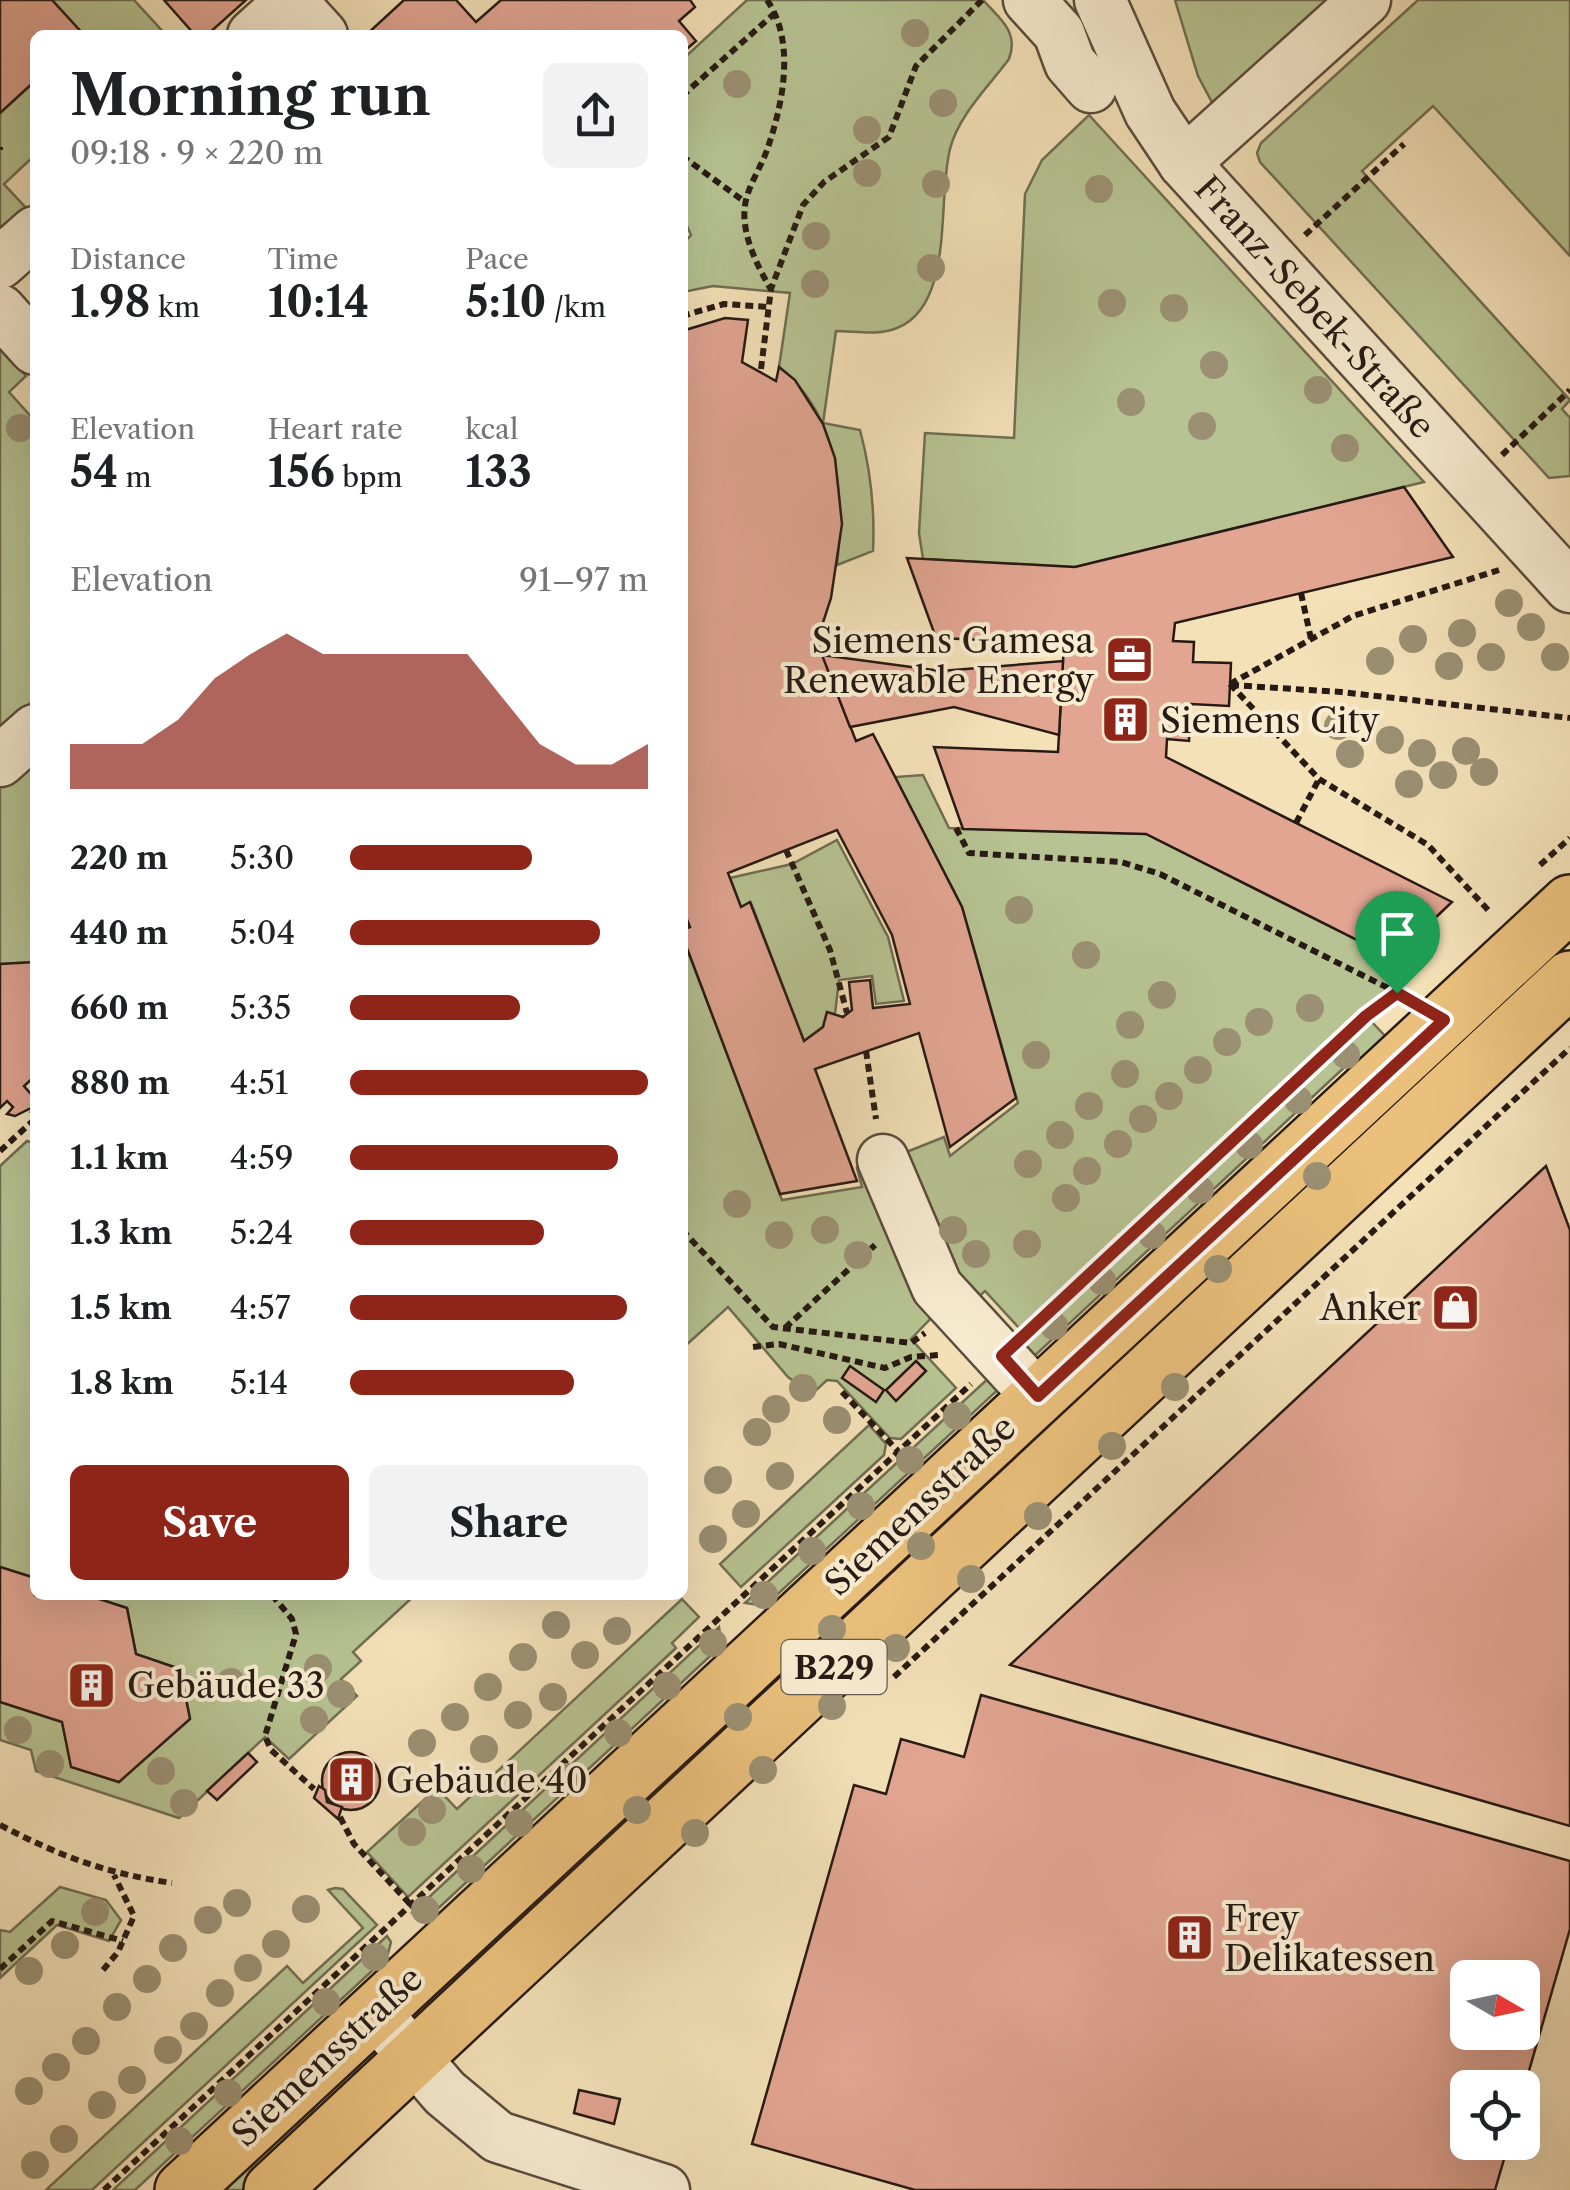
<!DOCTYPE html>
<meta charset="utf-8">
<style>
:root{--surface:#fff;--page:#f2f2f2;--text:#202124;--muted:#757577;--accent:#8f2418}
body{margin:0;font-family:"Libre Caslon Text",serif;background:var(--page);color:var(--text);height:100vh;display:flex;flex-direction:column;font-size:38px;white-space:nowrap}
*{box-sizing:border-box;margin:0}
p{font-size:32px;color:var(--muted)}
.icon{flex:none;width:55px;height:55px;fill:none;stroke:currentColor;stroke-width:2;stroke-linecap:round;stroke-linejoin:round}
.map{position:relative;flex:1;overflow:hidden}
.panel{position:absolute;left:30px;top:30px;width:658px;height:1570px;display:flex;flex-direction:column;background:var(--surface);border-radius:15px;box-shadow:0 10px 40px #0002}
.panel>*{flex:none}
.needle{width:65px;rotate:99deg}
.tools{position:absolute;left:1450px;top:1960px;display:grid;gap:20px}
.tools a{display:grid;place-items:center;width:90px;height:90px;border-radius:15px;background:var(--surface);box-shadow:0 10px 40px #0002;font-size:50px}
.pin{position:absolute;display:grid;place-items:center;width:85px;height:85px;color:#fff;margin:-102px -42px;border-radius:50% 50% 50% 0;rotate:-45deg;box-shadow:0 0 10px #0007}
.pin .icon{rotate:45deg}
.round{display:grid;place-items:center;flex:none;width:105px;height:105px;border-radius:15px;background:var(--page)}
.head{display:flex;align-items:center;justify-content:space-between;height:170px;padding:0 40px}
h1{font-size:55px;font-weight:700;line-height:75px}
.metrics{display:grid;grid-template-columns:repeat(3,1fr);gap:15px;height:170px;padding:10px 40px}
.metrics div{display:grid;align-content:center}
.metrics b{font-size:42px;font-weight:700}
.metrics small{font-size:28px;font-weight:400}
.metrics p{font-size:28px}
.chart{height:280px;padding:20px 40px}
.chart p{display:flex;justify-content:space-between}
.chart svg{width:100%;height:180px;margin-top:10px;fill:var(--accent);opacity:.7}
.primary-button{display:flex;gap:20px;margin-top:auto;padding:20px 40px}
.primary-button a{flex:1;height:115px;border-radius:15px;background:var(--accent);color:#fff;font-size:40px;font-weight:700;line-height:115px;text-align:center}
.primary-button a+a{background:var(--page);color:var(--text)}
ul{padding:0 40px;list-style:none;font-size:32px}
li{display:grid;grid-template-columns:160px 120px 1fr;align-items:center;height:75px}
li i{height:25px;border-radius:12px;background:var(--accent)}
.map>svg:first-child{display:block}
.green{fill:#b7c392;stroke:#6f6e53;stroke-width:2.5}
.building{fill:#e2a592;stroke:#271a14;stroke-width:2.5;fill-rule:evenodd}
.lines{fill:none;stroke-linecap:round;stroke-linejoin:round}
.minor-casing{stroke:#5a4c3d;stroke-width:55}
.major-casing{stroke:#271a14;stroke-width:60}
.path{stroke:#271a14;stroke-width:6;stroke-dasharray:8 5;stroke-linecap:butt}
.minor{stroke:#f8ecd1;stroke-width:50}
.major{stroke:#eac07c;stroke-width:55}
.tree{fill:#9b9073}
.route-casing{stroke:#fff;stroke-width:20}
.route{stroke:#8f2418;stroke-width:12}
.labels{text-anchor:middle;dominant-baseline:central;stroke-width:8;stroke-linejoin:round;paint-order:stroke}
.shield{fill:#f8ecd1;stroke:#66594d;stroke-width:2.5}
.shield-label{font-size:32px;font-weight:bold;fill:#271a14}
.street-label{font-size:35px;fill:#271a14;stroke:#f8ecd1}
.poi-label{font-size:35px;fill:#271a14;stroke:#f8ecd1;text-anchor:start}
</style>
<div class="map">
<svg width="1570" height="2190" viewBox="0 0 1570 2190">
<rect width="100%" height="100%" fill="#f4e1b8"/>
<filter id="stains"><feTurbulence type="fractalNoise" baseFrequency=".002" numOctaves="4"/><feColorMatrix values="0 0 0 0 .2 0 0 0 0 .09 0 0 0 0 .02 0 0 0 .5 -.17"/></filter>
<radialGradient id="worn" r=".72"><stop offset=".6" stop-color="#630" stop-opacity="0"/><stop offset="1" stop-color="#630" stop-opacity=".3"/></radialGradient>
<g class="green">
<polygon points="52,0 134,0 166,35 84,35"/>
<path d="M747,0H983C1001,20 1019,32 1009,59C989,86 958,116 950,149C937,199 955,305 897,328C878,336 856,331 836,331L823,423L860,430C871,471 875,509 873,551L837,565C845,494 839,415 779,367L790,293L713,286L683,292V244L691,235L682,215L683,59Z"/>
<polygon points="1175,0 1337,0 1215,108 1198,76"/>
<polygon points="1418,0 1570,0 1570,256 1433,106 1362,171 1570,400 1562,409 1570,418 1570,476 1549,478 1260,162 1257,153 1261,143"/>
<polygon points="35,81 35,155 4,184 26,208 0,231 0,113"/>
<polygon points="1089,115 1424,482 1075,567 923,559 919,533 925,433 1014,438 1025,194 1042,160"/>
<polygon points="0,346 26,376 9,392 35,421 35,699 0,731"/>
<polygon points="35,744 35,962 0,964 0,776"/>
<polygon points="923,775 949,828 1146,834 1393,958 1391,985 1019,1328 985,1291 973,1302 951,1277 899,1155 944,1137 950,1156 1018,1103 962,907 895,777"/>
<polygon points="837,840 888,937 904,1001 876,1004 872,976 839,980 835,1014 827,1012 823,1027 804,1041 751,903 741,907 730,878 792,864"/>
<polygon points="682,935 782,1200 862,1187 857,1168 867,1165 937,1312 911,1339 956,1388 901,1439 890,1438 837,1381 827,1380 812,1394 788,1377 728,1307 683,1348"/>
<polygon points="1371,1021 1387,1038 1357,1070 1349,1063 1029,1361 1019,1350"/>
<polygon points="27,1141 35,1143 35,1578 0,1567 0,1166"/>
<polygon points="993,1374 1003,1385 765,1606 745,1603"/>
<polygon points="869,1425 886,1444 884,1455 741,1587 720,1564"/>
<polygon points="87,1595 415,1595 353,1652 361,1661 341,1679 357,1696 289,1759 265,1737 179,1818 36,1771 31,1750 0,1740 0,1702 62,1722 72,1767 119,1782 190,1718 180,1669 136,1654 127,1608"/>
<polygon points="682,1599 699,1617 672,1643 676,1648 408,1897 367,1852 437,1788 457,1809"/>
<polygon points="719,1627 721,1646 431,1915 418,1918 412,1913"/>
<polygon points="60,1887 106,1900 121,1920 109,1941 57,1925 0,1978 0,1930 10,1932"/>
<polygon points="335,1888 343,1889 377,1925 92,2190 46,2190 287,1966 303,1983 363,1928 328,1890"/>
<polygon points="387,1936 391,1942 387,1957 135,2190 113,2190"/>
<polygon points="306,2102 322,2119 246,2190 211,2190"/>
</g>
<g class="building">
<polygon points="0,0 52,0 84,35 35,35 35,81 0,113"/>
<polygon points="164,0 246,0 207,35 195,35"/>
<polygon points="404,0 456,0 476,22 501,0 690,0 695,7 679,21 696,41 682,53 682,35 366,35"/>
<path d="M725,318L748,320L742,362L776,381L779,367L795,380L823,424L835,458L842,524L831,598L817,641L856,741L873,734L962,907L1016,1098L950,1147L919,1033L815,1069L857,1181L780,1194L682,935V930L690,927L682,907V331ZM837,830L892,935L910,1004L873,1008L870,980L849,982L852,1010L843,1017L827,1012L823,1027L804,1041L750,902L741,907L728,873Z"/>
<polygon points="1404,487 1453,557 1175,623 1173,641 1194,642 1193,662 1231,663 1229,706 1191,704 1189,741 1167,739 1166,757 1452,902 1393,958 1146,834 963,829 934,747 1058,752 1064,643 936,638 907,558 1075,567"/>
<polygon points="822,655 941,671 1063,661 1059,735 954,707 850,727"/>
<polygon points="35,962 35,1076 24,1086 30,1093 35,1088 35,1106 15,1116 7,1114 13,1107 7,1101 0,1108 0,964"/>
<polygon points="1546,1166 1570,1230 1570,1826 1010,1665"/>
<polygon points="916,1361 926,1371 896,1401 886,1390"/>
<polygon points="850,1366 884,1390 876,1402 842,1378"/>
<polygon points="0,1567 35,1578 35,1595 87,1595 127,1608 136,1654 180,1669 190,1719 119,1782 71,1767 62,1722 0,1702"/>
<path d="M981,1695L1570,1861V1929L1522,2095V2088H1468V2142H1509L1495,2190H915L752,2144L854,1785L886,1794L901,1739L964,1757ZM1468,1978H1522V2032H1468Z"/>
<circle cx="351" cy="1781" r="29"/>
<polygon points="248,1753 257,1762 217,1800 207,1791"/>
<polygon points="319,1786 325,1790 327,1802 342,1807 338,1819 314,1798"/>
<polygon points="579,2090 620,2099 614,2124 574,2113"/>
</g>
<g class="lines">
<defs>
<g id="minor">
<polyline points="1029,0 1059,33 1070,63 1091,87"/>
<polyline points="1100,0 1150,112 1184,163 1570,587"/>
<polyline points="291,1 322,35"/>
<polyline points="253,35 292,0"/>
<polyline points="1184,163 1365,0"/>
<polyline points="0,263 35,232"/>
<polyline points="0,310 35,349"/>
<polyline points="0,761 35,730"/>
<polyline points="883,1160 937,1287 1037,1396"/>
<polyline points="374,2011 445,2093 498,2137 664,2190"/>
</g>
<g id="major">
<polyline points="183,2190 1570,903"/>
<polyline points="272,2190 1570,979"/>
</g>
</defs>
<use href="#minor" class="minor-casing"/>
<use href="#major" class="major-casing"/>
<g class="path">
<path d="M767,0C796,42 783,104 767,150C761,167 750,183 746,200C739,230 756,263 770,288"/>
<polyline points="682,96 775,13"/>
<polyline points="0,147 0,150"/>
<polyline points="682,156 745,202"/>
<polyline points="1305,235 1404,144"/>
<polyline points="682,316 724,304 768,307"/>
<polyline points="761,369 771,289 803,205 824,182 889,137 916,66 982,0"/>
<polyline points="1502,455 1570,390"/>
<polyline points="1301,593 1311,639"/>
<polyline points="1230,684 1353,616 1499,570"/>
<polyline points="1230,684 1319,779 1428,845 1489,911"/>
<polyline points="1231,685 1341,692 1570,718"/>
<polyline points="1296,823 1319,779"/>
<polyline points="956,828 969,853 1121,862 1160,874 1400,994"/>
<polyline points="786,850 830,950 847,1013"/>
<polyline points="1540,865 1570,838"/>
<polyline points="866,1051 876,1119"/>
<polyline points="31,1110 35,1114"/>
<polyline points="0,1151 35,1119"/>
<polyline points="682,1230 773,1327 911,1343 925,1333"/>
<polyline points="785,1328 875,1245"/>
<polyline points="1032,1328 1366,1016 1407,989"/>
<polyline points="753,1347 779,1344 885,1368 911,1357 939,1355"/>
<polyline points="842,1392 898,1451"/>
<polyline points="272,1595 292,1619 296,1634 265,1736 271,1750 314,1789"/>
<polyline points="894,1677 1570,1048"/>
<polyline points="340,1817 354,1844 410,1904"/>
<path d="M0,1825C60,1856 104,1873 172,1883"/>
<polyline points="0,1969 52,1921 123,1941"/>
<polyline points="103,1970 118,1952 134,1916 114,1875"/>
<polyline points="104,2190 971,1384"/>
</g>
<use href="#minor" class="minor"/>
<use href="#major" class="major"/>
</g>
<g class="tree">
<circle cx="915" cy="33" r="14"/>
<circle cx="737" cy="84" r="14"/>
<circle cx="943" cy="103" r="14"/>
<circle cx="867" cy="130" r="14"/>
<circle cx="867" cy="173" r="14"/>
<circle cx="936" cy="184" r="14"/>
<circle cx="1099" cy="189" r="14"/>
<circle cx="816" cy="236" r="14"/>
<circle cx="931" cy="268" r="14"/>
<circle cx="815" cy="284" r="14"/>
<circle cx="1112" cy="303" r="14"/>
<circle cx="1174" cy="308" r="14"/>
<circle cx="1214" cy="365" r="14"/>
<circle cx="1318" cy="390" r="14"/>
<circle cx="1131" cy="402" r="14"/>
<circle cx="1202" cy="426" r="14"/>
<circle cx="20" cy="428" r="14"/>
<circle cx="1345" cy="448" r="14"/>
<circle cx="1509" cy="603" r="14"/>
<circle cx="1531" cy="627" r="14"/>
<circle cx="1462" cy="633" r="14"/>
<circle cx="1413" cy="639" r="14"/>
<circle cx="1491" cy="657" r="14"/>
<circle cx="1555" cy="657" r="14"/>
<circle cx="1380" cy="661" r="14"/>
<circle cx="1449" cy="666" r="14"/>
<circle cx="1338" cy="726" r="14"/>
<circle cx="1390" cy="740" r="14"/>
<circle cx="1466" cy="751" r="14"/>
<circle cx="1422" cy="753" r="14"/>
<circle cx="1350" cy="754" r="14"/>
<circle cx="1484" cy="772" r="14"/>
<circle cx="1443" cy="775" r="14"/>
<circle cx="1409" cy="784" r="14"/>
<circle cx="1019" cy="910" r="14"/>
<circle cx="1086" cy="955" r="14"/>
<circle cx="1162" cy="995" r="14"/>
<circle cx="1310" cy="1008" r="14"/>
<circle cx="1259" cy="1022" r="14"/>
<circle cx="1130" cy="1025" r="14"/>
<circle cx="1227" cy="1042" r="14"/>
<circle cx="1036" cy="1055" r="14"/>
<circle cx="1346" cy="1055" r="14"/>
<circle cx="1198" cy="1070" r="14"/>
<circle cx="1125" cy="1074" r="14"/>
<circle cx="1169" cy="1096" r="14"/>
<circle cx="1298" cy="1100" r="14"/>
<circle cx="1089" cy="1106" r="14"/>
<circle cx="1143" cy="1119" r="14"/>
<circle cx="1060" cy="1135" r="14"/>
<circle cx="1118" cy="1144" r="14"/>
<circle cx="1249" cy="1145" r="14"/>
<circle cx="1028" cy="1164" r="14"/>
<circle cx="1087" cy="1171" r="14"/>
<circle cx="1317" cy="1176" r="14"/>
<circle cx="1200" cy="1190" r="14"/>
<circle cx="1066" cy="1198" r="14"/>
<circle cx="737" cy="1204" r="14"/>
<circle cx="825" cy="1230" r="14"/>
<circle cx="953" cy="1230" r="14"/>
<circle cx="779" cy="1235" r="14"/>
<circle cx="1152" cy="1235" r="14"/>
<circle cx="1027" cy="1244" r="14"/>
<circle cx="976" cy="1254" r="14"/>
<circle cx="858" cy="1255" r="14"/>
<circle cx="1218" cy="1269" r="14"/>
<circle cx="1102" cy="1281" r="14"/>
<circle cx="1054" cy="1326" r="14"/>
<circle cx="1175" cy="1387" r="14"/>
<circle cx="803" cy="1388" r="14"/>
<circle cx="776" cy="1409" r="14"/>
<circle cx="957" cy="1416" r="14"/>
<circle cx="837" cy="1420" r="14"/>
<circle cx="757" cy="1432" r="14"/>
<circle cx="1112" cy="1446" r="14"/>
<circle cx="910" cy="1460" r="14"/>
<circle cx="780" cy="1476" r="14"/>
<circle cx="718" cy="1480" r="14"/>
<circle cx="861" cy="1506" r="14"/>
<circle cx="746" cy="1514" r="14"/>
<circle cx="1038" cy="1516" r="14"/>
<circle cx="713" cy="1539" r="14"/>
<circle cx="921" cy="1546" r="14"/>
<circle cx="812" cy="1551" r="14"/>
<circle cx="971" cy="1579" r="14"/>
<circle cx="764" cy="1595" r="14"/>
<circle cx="556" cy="1625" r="14"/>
<circle cx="832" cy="1629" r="14"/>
<circle cx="617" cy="1631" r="14"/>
<circle cx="713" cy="1643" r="14"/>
<circle cx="896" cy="1648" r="14"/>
<circle cx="585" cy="1655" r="14"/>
<circle cx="523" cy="1657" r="14"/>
<circle cx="318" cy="1668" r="14"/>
<circle cx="231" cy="1682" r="14"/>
<circle cx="667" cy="1686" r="14"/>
<circle cx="488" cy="1687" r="14"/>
<circle cx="341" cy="1694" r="14"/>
<circle cx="553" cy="1697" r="14"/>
<circle cx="832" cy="1706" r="14"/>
<circle cx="518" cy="1715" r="14"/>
<circle cx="455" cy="1717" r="14"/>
<circle cx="738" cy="1717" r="14"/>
<circle cx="314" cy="1720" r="14"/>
<circle cx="18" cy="1730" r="14"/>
<circle cx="618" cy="1733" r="14"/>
<circle cx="422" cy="1743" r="14"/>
<circle cx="484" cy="1749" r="14"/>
<circle cx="50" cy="1764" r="14"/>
<circle cx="763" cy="1770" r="14"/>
<circle cx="161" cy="1771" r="14"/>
<circle cx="567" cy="1777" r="14"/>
<circle cx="184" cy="1803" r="14"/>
<circle cx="432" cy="1810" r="14"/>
<circle cx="637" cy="1810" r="14"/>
<circle cx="519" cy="1823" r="14"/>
<circle cx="412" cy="1832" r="14"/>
<circle cx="695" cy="1833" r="14"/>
<circle cx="471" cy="1869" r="14"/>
<circle cx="237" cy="1903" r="14"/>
<circle cx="306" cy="1909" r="14"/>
<circle cx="425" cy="1910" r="14"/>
<circle cx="95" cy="1912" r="14"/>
<circle cx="208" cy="1920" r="14"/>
<circle cx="276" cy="1944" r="14"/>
<circle cx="65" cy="1945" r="14"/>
<circle cx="173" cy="1948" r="14"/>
<circle cx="375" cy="1957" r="14"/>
<circle cx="248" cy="1968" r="14"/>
<circle cx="29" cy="1971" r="14"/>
<circle cx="147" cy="1979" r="14"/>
<circle cx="220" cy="1993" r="14"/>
<circle cx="326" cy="2002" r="14"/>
<circle cx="117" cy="2007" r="14"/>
<circle cx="194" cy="2026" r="14"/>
<circle cx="86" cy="2041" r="14"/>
<circle cx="168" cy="2050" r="14"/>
<circle cx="56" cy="2067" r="14"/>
<circle cx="132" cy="2080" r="14"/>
<circle cx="29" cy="2091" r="14"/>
<circle cx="228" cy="2093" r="14"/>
<circle cx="102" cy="2105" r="14"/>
<circle cx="64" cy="2139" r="14"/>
<circle cx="179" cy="2141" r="14"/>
<circle cx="35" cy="2165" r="14"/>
</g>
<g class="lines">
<defs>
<polygon id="route" points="1397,993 1444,1020 1038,1396 1002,1356 1366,1016"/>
</defs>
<use href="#route" class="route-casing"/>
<use href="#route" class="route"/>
</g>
<defs>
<symbol id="office-square" viewBox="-11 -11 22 22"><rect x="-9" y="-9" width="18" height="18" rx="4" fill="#8f2418" stroke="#f8ecd1"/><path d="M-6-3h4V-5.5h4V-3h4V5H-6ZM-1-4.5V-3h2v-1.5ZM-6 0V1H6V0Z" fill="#fff"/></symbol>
<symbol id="building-square" viewBox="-11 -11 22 22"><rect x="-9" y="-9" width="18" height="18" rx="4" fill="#8f2418" stroke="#f8ecd1"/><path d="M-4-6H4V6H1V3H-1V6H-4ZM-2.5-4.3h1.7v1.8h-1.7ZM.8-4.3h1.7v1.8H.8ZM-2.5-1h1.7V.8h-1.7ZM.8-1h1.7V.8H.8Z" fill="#fff"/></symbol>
<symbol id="shop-square" viewBox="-11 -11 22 22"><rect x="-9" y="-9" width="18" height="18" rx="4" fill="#8f2418" stroke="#f8ecd1"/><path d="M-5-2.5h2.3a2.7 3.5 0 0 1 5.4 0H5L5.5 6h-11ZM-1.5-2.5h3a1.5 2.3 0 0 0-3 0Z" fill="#fff"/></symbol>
</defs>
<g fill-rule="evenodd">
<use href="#office-square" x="1102" y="632" width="55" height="55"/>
<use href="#building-square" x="1098" y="692" width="55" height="55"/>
<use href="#shop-square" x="1428" y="1280" width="55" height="55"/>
<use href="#building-square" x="64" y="1658" width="55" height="55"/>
<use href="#building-square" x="324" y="1752" width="55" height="55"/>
<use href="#building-square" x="1162" y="1910" width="55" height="55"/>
</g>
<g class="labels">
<rect class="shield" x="781.5" y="1640" width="105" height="54" rx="8"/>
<g class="shield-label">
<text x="834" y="1667">B229</text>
</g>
<g class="street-label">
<text transform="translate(1315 307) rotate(48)">Franz-Sebek-Straße</text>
<text transform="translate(920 1505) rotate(-43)">Siemensstraße</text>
<text transform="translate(327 2056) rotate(-43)">Siemensstraße</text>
</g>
<g class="poi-label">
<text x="1094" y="640" text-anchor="end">Siemens Gamesa<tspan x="1094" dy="40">Renewable Energy</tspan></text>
<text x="1160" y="720">Siemens City</text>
<text x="1421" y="1307" text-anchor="end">Anker</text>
<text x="127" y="1685">Gebäude 33</text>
<text x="386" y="1780">Gebäude 40</text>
<text x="1224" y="1918">Frey<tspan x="1224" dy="40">Delikatessen</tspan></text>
</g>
</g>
<rect width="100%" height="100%" filter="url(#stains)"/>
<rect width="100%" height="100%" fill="url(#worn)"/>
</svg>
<div class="tools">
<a><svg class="needle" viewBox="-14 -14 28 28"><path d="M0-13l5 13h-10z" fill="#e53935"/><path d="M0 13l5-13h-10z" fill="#757577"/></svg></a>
<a><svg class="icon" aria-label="locate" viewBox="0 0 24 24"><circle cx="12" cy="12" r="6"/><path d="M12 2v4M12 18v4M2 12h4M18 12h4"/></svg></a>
</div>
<div class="pin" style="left:1397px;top:993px;background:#1e9e55"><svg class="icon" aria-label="arrive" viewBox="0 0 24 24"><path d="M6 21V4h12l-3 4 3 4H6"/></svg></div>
<section class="panel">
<div class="head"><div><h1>Morning run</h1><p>09:18 · 9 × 220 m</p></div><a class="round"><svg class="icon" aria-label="share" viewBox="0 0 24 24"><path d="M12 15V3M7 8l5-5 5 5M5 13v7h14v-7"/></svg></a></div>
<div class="metrics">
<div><p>Distance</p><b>1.98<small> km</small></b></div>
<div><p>Time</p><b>10:14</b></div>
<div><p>Pace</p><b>5:10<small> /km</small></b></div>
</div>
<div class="metrics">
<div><p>Elevation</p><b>54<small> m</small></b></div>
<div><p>Heart rate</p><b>156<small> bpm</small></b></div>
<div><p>kcal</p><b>133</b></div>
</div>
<div class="chart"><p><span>Elevation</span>91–97 m</p>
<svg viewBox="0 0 160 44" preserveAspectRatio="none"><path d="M0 44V33L10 33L20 33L30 27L40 17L50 11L60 6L70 11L80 11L90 11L100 11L110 11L120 22L130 33L140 38L150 38L160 33V44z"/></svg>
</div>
<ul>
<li><b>220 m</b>5:30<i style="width:61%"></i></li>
<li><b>440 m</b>5:04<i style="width:84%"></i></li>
<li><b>660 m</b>5:35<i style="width:57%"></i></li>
<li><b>880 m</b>4:51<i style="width:100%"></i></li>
<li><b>1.1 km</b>4:59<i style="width:90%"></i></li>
<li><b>1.3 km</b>5:24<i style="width:65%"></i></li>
<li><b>1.5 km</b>4:57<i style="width:93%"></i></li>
<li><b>1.8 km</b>5:14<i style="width:75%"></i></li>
</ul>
<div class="primary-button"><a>Save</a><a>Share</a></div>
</section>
</div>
